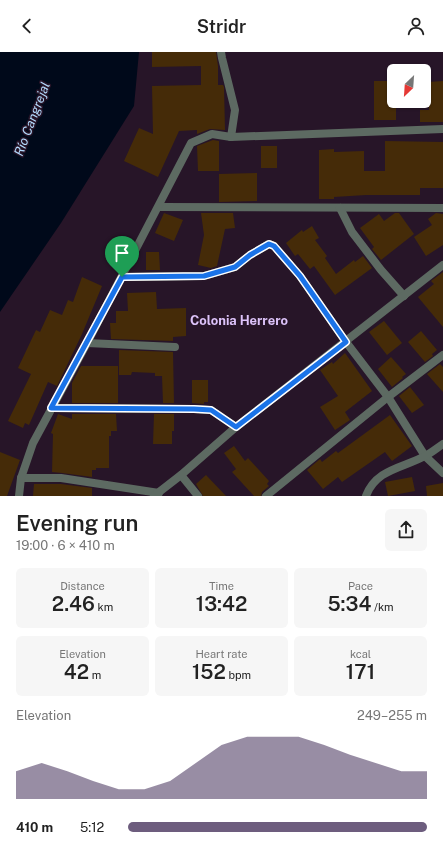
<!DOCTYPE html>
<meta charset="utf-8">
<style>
:root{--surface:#fff;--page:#f6f6f6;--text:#222;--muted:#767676;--accent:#6d5d7e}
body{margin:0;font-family:"Public Sans",sans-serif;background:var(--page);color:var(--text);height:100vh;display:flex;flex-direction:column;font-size:15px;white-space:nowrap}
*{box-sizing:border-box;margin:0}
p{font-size:13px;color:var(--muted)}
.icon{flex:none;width:22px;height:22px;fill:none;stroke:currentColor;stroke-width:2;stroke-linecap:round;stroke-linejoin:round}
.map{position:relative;height:444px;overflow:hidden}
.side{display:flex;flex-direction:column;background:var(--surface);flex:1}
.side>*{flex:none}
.needle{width:26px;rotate:205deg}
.controls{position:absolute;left:387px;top:12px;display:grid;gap:8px}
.controls a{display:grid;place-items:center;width:44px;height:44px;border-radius:6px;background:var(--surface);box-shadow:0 1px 3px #0004;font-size:20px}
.pin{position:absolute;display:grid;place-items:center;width:34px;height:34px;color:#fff;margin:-41px -17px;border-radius:50% 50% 50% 0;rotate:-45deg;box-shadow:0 0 4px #0007}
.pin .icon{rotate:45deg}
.round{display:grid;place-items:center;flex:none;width:42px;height:42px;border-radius:6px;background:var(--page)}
.headline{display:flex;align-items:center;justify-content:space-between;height:68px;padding:0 16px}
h1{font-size:22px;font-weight:600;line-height:30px}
.stats{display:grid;grid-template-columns:repeat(3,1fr);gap:6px;height:68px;padding:4px 16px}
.stats div{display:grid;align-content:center;border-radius:6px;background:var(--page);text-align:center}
.stats b{font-size:20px;font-weight:600}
.stats small{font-size:11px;font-weight:400}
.stats p{font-size:11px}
.chart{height:112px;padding:8px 16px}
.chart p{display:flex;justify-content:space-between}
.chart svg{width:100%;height:72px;margin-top:4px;fill:var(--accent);opacity:.7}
ul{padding:0 16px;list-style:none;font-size:13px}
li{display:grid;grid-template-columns:64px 48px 1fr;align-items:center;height:30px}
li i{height:10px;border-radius:5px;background:var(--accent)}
header{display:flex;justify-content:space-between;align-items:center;height:52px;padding:0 16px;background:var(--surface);font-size:18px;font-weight:600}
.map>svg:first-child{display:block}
.water{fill:#00091a}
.building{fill:#452b08}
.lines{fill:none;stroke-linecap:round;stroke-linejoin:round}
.minor{stroke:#5d6a62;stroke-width:8}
.route-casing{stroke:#fff;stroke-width:8}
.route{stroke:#1a73e8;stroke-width:5}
.labels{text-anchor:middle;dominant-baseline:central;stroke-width:3;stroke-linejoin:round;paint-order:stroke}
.water-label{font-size:13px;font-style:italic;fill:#b4dbfe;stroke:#271528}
.neighbourhood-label{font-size:13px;font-weight:bold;fill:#ddc3fa;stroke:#271528}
</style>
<header><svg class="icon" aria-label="back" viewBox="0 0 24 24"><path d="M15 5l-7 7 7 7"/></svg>Stridr<svg class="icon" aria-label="person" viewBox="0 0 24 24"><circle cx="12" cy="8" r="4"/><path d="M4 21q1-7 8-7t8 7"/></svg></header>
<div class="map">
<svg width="443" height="444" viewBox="0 0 443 444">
<rect width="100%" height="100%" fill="#271528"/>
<polygon class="water" points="0,0 139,0 134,54 61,171 0,260"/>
<g class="building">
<polygon points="152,0 216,0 218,14 218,33 223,33 224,35 225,78 210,77 197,82 197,78 179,79 158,125 124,109 139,76 153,82 152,34 201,33 201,14 152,15"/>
<polygon points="374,29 394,29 394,49 396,49 396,68 374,68"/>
<polygon points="443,29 443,70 420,70 420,58 429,58 428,30"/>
<polygon points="213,88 219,89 219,119 198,119 197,94"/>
<polygon points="385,89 443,90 443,136 420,136 420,143 366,143 334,145 334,147 319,147 319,98 334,97 334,100 364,99 364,119 385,119"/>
<rect x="261" y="94" width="16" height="22"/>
<polygon points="257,121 257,149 219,150 219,122"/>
<polygon points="164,161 183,168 174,189 155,181"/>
<polygon points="201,161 233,161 235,176 225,177 217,214 211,216 198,213 204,183"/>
<polygon points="395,161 399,161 414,182 381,208 372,197 374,195 360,176 379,162 384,169"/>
<polygon points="436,161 443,162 443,193 426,204 414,185 432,173 428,167"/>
<polygon points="312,174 319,186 315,188 327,204 325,206 336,222 354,208 355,210 363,204 372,216 335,243 314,214 310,217 298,202 295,204 286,191 302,178 303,180"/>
<polygon points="146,200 159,200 160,218 146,218"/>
<polygon points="443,220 443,275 418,245 434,232 431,229"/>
<polygon points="82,225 102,234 82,282 57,334 48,330 29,373 25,371 23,376 8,369 31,322 18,316 36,278 40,280 50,258 62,263 68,248 73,250"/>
<polygon points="156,240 157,257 186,256 186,284 173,285 173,289 111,287 110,271 116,271 116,259 128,259 127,241"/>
<polygon points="384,269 402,291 387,303 369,280"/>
<polygon points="421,279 437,298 432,302 433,304 425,310 408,290"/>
<polygon points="119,298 173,300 174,351 163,351 162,324 155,324 155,321 132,320 131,323 119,323"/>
<polygon points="345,301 372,339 345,360 350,368 335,378 320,355 338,344 320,318 332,310 333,312"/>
<polygon points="391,305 406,322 402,325 403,326 392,335 378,317"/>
<polygon points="440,312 443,315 443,340 427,322"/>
<polygon points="81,314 118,314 118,351 72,351 72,331"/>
<polygon points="192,328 208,328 208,350 204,350 204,352 192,351"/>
<polygon points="410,335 424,353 412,361 399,344"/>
<polygon points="58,362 72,367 72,362 116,362 117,379 111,379 111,384 109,384 109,416 96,416 96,418 92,418 92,425 62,421 52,420 53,382 51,381"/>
<polygon points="154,362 174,362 174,379 172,379 172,392 153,392"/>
<polygon points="390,363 412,394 392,409 385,400 342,430 338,425 323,437 307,418 320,407 322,410 336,399 338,401"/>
<polygon points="234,394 245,409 248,406 269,429 267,432 269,434 262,440 261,444 254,444 232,420 236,417 224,401"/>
<polygon points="0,400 20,408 7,444 0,444"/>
<polygon points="206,423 226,444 203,444 196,432"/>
<polygon points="412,425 415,439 388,444 385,430"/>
<polygon points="443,431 443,444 427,444 426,434"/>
<polygon points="34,432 61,432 92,436 92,444 33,444"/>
</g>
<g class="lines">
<g class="minor">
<polyline points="221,0 222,6 235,58 231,85"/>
<polyline points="159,155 443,156"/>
<polyline points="340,156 352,180 381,218 404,244"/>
<polyline points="122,225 204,224 235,215 250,203 269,192 274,194 300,224 346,290 388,345 425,404 443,421"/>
<polyline points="87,291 175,295"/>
<polyline points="51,356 194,357 211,358 236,375"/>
<polyline points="181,423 198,444"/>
<polyline points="21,426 61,426 159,441"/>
<polyline points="19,444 21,426 33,391 87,291 191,91 212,82 231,85 443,77"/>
<polyline points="154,444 181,423 236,375 443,213"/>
<polyline points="266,444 388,345 443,303"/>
<path d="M366,444C376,417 403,416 425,404C431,401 437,396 443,392"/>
</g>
</g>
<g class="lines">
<defs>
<polygon id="route" points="269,192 274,194 300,224 346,290 236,375 211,358 194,357 51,356 122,225 204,224 235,215 250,203"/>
</defs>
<use href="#route" class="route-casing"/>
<use href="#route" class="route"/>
</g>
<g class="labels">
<g class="water-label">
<text transform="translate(32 67) rotate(-69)">Río Cangrejal</text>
</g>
<g class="neighbourhood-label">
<text x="239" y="268">Colonia Herrero</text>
</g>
</g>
</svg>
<div class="controls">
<a><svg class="needle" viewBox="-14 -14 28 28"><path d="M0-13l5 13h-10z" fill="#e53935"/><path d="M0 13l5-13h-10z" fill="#767676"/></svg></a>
</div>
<div class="pin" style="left:122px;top:225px;background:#1e9e55"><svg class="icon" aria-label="arrive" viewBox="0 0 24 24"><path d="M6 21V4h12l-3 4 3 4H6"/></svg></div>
</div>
<section class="side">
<div class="headline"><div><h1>Evening run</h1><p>19:00 · 6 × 410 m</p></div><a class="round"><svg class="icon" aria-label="share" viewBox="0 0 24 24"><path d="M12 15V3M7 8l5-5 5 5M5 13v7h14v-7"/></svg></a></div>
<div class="stats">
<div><p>Distance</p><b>2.46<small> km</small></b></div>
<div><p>Time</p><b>13:42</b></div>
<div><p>Pace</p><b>5:34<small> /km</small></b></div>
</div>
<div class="stats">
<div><p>Elevation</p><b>42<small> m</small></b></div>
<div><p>Heart rate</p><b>152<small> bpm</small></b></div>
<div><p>kcal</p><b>171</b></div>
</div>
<div class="chart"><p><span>Elevation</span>249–255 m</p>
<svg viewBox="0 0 160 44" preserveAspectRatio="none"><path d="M0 44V27L10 22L20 27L30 33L40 38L50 38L60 33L70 22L80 11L90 6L100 6L110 6L120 11L130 17L140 22L150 27L160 27V44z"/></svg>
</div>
<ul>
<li><b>410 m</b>5:12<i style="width:100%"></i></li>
</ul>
</section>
